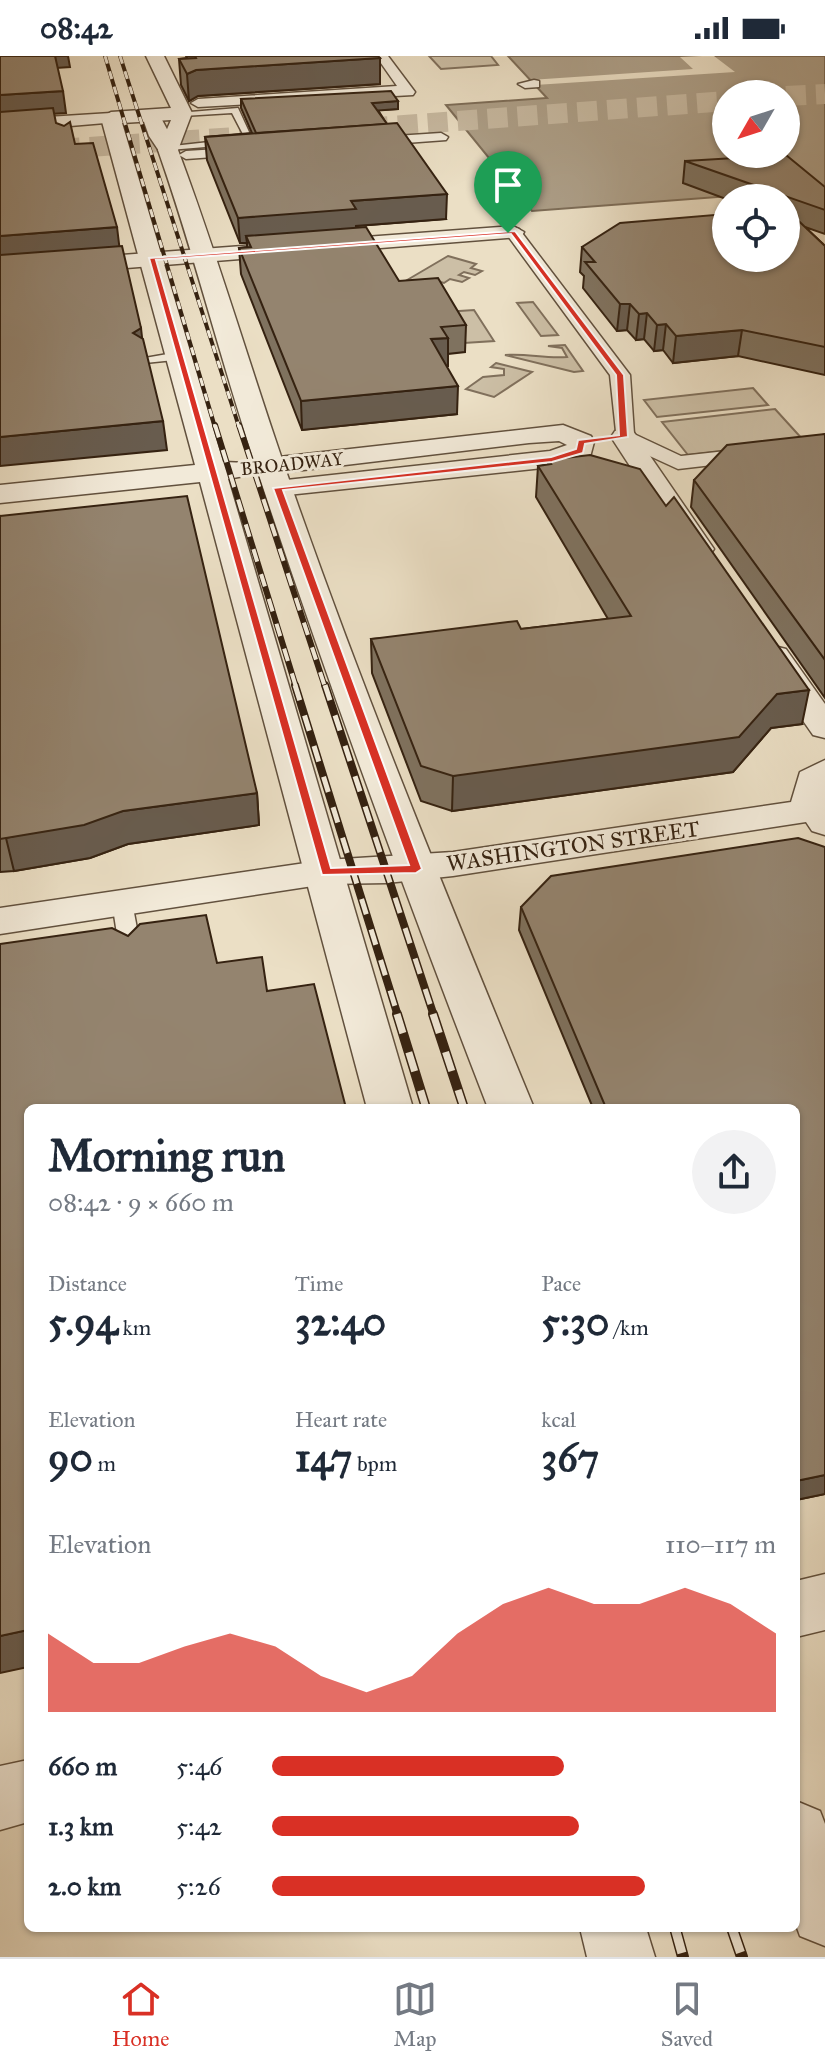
<!DOCTYPE html>
<meta charset="utf-8">
<style>
:root{--surface:#fff;--page:#f2f2f3;--text:#1f2937;--muted:#747a83;--line:#e0e1e3;--accent:#d93025}
body{margin:0;font-family:"IM FELL Great Primer",serif;background:var(--page);color:var(--text);height:100vh;display:flex;flex-direction:column;font-size:30px;white-space:nowrap}
*{box-sizing:border-box;margin:0}
p{font-size:26px;color:var(--muted)}
.icon{flex:none;width:44px;height:44px;fill:none;stroke:currentColor;stroke-width:2;stroke-linecap:round;stroke-linejoin:round}
.map{position:relative;flex:1;overflow:hidden}
.details{position:absolute;left:24px;top:1048px;width:776px;height:828px;display:flex;flex-direction:column;background:var(--surface);border-radius:12px;box-shadow:0 2px 6px #0004}
.details>*{flex:none}
.needle{width:52px;rotate:231deg}
.controls{position:absolute;left:712px;top:24px;display:grid;gap:16px}
.controls a{display:grid;place-items:center;width:88px;height:88px;border-radius:50%;background:var(--surface);box-shadow:0 2px 6px #0004;font-size:40px}
.pin{position:absolute;display:grid;place-items:center;width:68px;height:68px;color:#fff;margin:-82px -34px;border-radius:50% 50% 50% 0;rotate:-45deg;box-shadow:0 0 8px #0007}
.pin .icon{rotate:45deg}
.round{display:grid;place-items:center;flex:none;width:84px;height:84px;border-radius:42px;background:var(--page)}
.overview{display:flex;align-items:center;justify-content:space-between;height:136px;padding:0 24px}
h1{font-size:44px;font-weight:700;line-height:60px}
.metrics{display:grid;grid-template-columns:repeat(3,1fr);gap:12px;height:136px;padding:8px 24px}
.metrics div{display:grid;align-content:center}
.metrics b{font-size:40px;font-weight:700}
.metrics small{font-size:22px;font-weight:400}
.metrics p{font-size:22px}
.chart{height:224px;padding:16px 24px}
.chart p{display:flex;justify-content:space-between}
.chart svg{width:100%;height:144px;margin-top:8px;fill:var(--accent);opacity:.7}
ul{padding:0 24px;list-style:none;font-size:26px}
li{display:grid;grid-template-columns:128px 96px 1fr;align-items:center;height:60px}
li i{height:20px;border-radius:10px;background:var(--accent)}
.status{display:flex;justify-content:space-between;align-items:center;height:56px;padding:0 40px;background:var(--surface);direction:ltr}
.status svg{height:22px;fill:currentColor}
.tab-bar{display:flex;justify-content:space-around;align-items:center;height:112px;border-top:2px solid var(--line);background:var(--surface);font-size:22px;color:var(--muted)}
.tab-bar a{display:grid;justify-items:center;gap:4px}
.tab-bar .on{color:var(--accent)}
.map>svg:first-child{display:block}
.green{fill:#ccbfa6;stroke:#80705c;stroke-width:2}
.water{fill:#ad9f88;stroke:#7d6d58;stroke-width:2;fill-rule:evenodd}
.pier{fill:#ebdfc5}
.lines{fill:none;stroke-linecap:round;stroke-linejoin:round}
.primary-tunnel{stroke:#c7b9a1;stroke-width:20;stroke-dasharray:20 10;stroke-linecap:butt}
.service-casing{stroke:#62513e;stroke-width:3}
.pedestrian-casing{stroke:#62513e;stroke-width:3}
.minor-casing{stroke:#62513e;stroke-width:3}
.tertiary-casing{stroke:#62513e;stroke-width:3}
.service{fill:#f2ead9;fill-rule:evenodd}
.pedestrian{fill:#f2ead9;fill-rule:evenodd}
.minor{fill:#f2ead9;fill-rule:evenodd}
.tertiary{fill:#f2ead9;fill-rule:evenodd}
.rail-far4-casing{stroke:#352211;stroke-width:4}
.rail-far3-casing{stroke:#352211;stroke-width:6}
.rail-far2-casing{stroke:#352211;stroke-width:8}
.rail-far1-casing{stroke:#352211;stroke-width:10}
.rail-casing{stroke:#352211;stroke-width:12}
.rail-far4{stroke:#f2ead9;stroke-width:3;stroke-dasharray:8;stroke-linecap:butt}
.rail-far3{stroke:#f2ead9;stroke-width:4;stroke-dasharray:13;stroke-linecap:butt}
.rail-far2{stroke:#f2ead9;stroke-width:5;stroke-dasharray:16;stroke-linecap:butt}
.rail-far1{stroke:#f2ead9;stroke-width:7;stroke-dasharray:20;stroke-linecap:butt}
.rail{stroke:#f2ead9;stroke-width:9;stroke-dasharray:26;stroke-linecap:butt}
.wall{fill:#7f725f;stroke:#352211;stroke-width:2}
.shaded-wall{fill:#685c4e;stroke:#352211;stroke-width:2}
.building{fill:#94846f;stroke:#352211;stroke-width:2}
.route{fill:#d93025;stroke:#fff;stroke-width:2;fill-rule:evenodd}
.labels{text-anchor:middle;dominant-baseline:central;stroke-width:6;stroke-linejoin:round;paint-order:stroke}
.far-street-label{font-size:18px;fill:#352211;stroke:#f2ead9}
.street-label{font-size:22px;fill:#352211;stroke:#f2ead9}
</style>
<div class="status"><b>08:42</b><svg viewBox="0 0 49 12"><path d="M0 12V9h3v3zM5 12V6h3v6zM10 12V3h3v9zM15 12V0h3v12zM26 1h20v11H26zM47 4h2v5h-2z"/></svg></div>
<div class="map">
<svg width="825" height="1901" viewBox="0 0 825 1901">
<rect width="100%" height="100%" fill="#ebdfc5"/>
<filter id="stains"><feTurbulence type="fractalNoise" baseFrequency=".0025" numOctaves="4"/><feColorMatrix values="0 0 0 0 .2 0 0 0 0 .09 0 0 0 0 .02 0 0 0 .5 -.17"/></filter>
<radialGradient id="worn" r=".72"><stop offset=".6" stop-color="#630" stop-opacity="0"/><stop offset="1" stop-color="#630" stop-opacity=".3"/></radialGradient>
<g class="green">
<polygon points="429,0 491,0 498,9 441,13"/>
<polygon points="448,200 476,208 471,212 482,215 475,219 464,216 459,219 469,222 462,226 450,223 444,227 431,223 402,227"/>
<polygon points="533,246 558,279 541,280 517,247"/>
<polygon points="474,254 494,285 464,287 445,256"/>
<path d="M565,289L583,315L574,316L505,299C527,297 545,303 567,301L562,292L548,290Z"/>
<polygon points="496,307 532,316 494,341 466,333 483,321 504,319 504,313 491,311"/>
<polygon points="753,332 768,349 657,361 644,344"/>
<polygon points="775,353 805,386 688,399 662,366"/>
</g>
<path class="water" d="M508,0H825V157L799,135L532,155L446,49L547,42ZM726,38H786V98H726Z"/>
<polygon class="pier" points="702,0 714,0 735,16 535,29 530,24 693,13 680,1"/>
<g class="lines">
<g class="primary-tunnel">
<polyline points="786,40 825,38"/>
<polyline points="338,74 726,45"/>
<polyline points="0,97 265,79"/>
</g>
<defs>
<g id="service">
<polygon points="238,52 254,87 169,94 164,91 245,82 232,57 183,60 178,57"/>
<polygon points="179,296 184,297 184,303 145,307 139,303"/>
<polygon points="122,839 132,846 144,910 133,917 122,910 112,846"/>
</g>
<g id="pedestrian">
<polygon points="376,0 388,0 415,36 413,39 198,51 191,47 198,43 397,30"/>
<polygon points="534,24 539,25 539,31 525,32 518,28"/>
<polygon points="441,77 448,81 446,84 365,90 358,86 365,82"/>
<polygon points="251,91 256,92 256,98 186,103 179,99 186,95"/>
<polygon points="513,171 519,173 630,319 634,378 681,400 825,384 825,396 678,413 617,385 610,319 505,176"/>
</g>
<g id="minor">
<polygon points="151,55 160,60 178,94 175,98 161,98 149,80 142,60"/>
<polygon points="111,57 120,62 117,66 0,76 0,64"/>
<polygon points="513,170 524,176 521,181 0,222 0,208"/>
<polygon points="563,369 591,380 594,386 590,401 552,411 278,440 268,438 264,432 268,426 550,395 567,389 559,385 529,387 270,418 260,416 256,410 260,404 270,402"/>
<polygon points="624,373 633,375 714,493 710,499 688,499 684,493 611,381 615,375"/>
<polygon points="774,590 786,593 825,648 825,682 813,679 758,600 762,593"/>
<polygon points="825,704 825,779 812,775 806,766 453,820 387,827 326,828 0,878 0,852 326,804 453,796 791,746 800,716"/>
<polygon points="825,1518 825,1574 796,1581 796,1525"/>
<polygon points="28,1704 28,1766 0,1774 0,1710"/>
<polygon points="580,1872 646,1872 655,1901 587,1901"/>
</g>
<g id="tertiary">
<path d="M146,0H164L192,57L178,94C217,198 248,304 284,409C359,627 447,840 534,1052H488C406,840 328,628 257,413C221,307 195,199 158,94L171,64L122,67L223,406L249,407L253,413L249,419L228,423L413,1052H367L200,426L0,447V429L195,409L101,62L111,56L171,52Z"/>
<polygon points="796,1745 820,1755 825,1768 825,1890 800,1880 796,1869"/>
</g>
</defs>
<use href="#service" class="service-casing"/>
<use href="#pedestrian" class="pedestrian-casing"/>
<use href="#minor" class="minor-casing"/>
<use href="#tertiary" class="tertiary-casing"/>
<use href="#service" class="service"/>
<use href="#pedestrian" class="pedestrian"/>
<use href="#minor" class="minor"/>
<use href="#tertiary" class="tertiary"/>
<defs>
<g id="rail-far4">
<polyline points="105,0 215,371"/>
<polyline points="120,0 239,371"/>
</g>
<g id="rail-far3">
<polyline points="215,369 296,631"/>
<polyline points="239,369 325,631"/>
</g>
<g id="rail-far2">
<polyline points="295,629 398,960"/>
<polyline points="325,629 434,960"/>
</g>
<g id="rail-far1">
<polyline points="397,958 426,1052"/>
<polyline points="433,958 464,1052"/>
</g>
<g id="rail">
<polyline points="675,1872 683,1901"/>
<polyline points="732,1872 742,1901"/>
</g>
</defs>
<use href="#rail-far4" class="rail-far4-casing"/>
<use href="#rail-far3" class="rail-far3-casing"/>
<use href="#rail-far2" class="rail-far2-casing"/>
<use href="#rail-far1" class="rail-far1-casing"/>
<use href="#rail" class="rail-casing"/>
<use href="#rail-far4" class="rail-far4"/>
<use href="#rail-far3" class="rail-far3"/>
<use href="#rail-far2" class="rail-far2"/>
<use href="#rail-far1" class="rail-far1"/>
<use href="#rail" class="rail"/>
</g>
<g class="wall">
<polygon points="186,0 378,0 380,28 198,40 189,45 181,29 179,3 187,2"/>
<polygon points="241,43 398,53 378,54 446,163 356,170 356,171 399,225 466,269 465,296 448,298 448,310 446,310 457,358 302,374 241,218 239,192 247,191 247,187 240,187 207,104 205,81 252,77 241,52"/>
<polygon points="685,105 825,131 825,178 805,171 825,190 825,319 738,300 673,307 663,294 654,295 644,283 636,284 627,274 617,275 583,232 584,220 580,216 582,191 786,202 786,142 726,143 683,127"/>
<polygon points="825,378 825,642 691,451 694,424"/>
<polygon points="548,404 802,668 771,672 733,716 452,755 421,745 372,617 371,583 521,573 608,563 536,441 538,410 548,409"/>
<polygon points="0,460 257,737 259,769 128,788 90,802 14,815 0,816"/>
<polygon points="825,791 825,1438 796,1444 796,1052 593,1052 519,874 521,851"/>
</g>
<g class="shaded-wall">
<polygon points="55,0 68,0 70,11 56,12"/>
<polygon points="380,2 380,28 198,40 189,45 187,18 196,14"/>
<polygon points="63,35 66,57 0,61 0,39"/>
<polygon points="398,45 398,53 372,55 372,47"/>
<polygon points="447,138 446,163 356,170 356,179 246,180 247,187 240,187 238,162 351,145"/>
<polygon points="117,171 120,196 0,205 0,180"/>
<polygon points="620,248 630,248 627,274 617,275"/>
<polygon points="647,257 644,283 636,284 639,258"/>
<polygon points="666,268 663,294 654,295 657,269"/>
<polygon points="141,272 144,299 133,277"/>
<polygon points="742,274 738,300 673,307 676,280"/>
<polygon points="448,282 448,310 431,311 431,283"/>
<polygon points="458,330 457,358 302,374 301,345"/>
<polygon points="163,365 167,394 0,410 0,381"/>
<polygon points="809,634 802,668 771,672 733,716 452,755 453,720 777,638"/>
<polygon points="257,737 259,769 128,788 90,802 14,815 6,782 123,755"/>
<polygon points="825,1419 825,1438 796,1444 796,1425"/>
<polygon points="28,1574 28,1611 0,1617 0,1580"/>
</g>
<g class="building">
<polygon points="0,0 55,0 63,35 0,39"/>
<polygon points="195,0 378,0 380,2 196,14 187,18 179,3 196,2"/>
<polygon points="391,35 398,45 372,47 387,68 256,77 241,43"/>
<polygon points="53,52 56,67 64,70 70,66 75,88 93,87 117,171 0,180 0,56"/>
<polygon points="397,67 447,138 351,145 356,153 238,162 205,81"/>
<polygon points="786,99 825,131 825,154 685,105"/>
<polygon points="786,153 825,190 825,291 742,274 676,280 666,268 657,269 647,257 639,258 630,248 620,248 585,206 595,206 582,191 620,167 726,158 726,202 786,202"/>
<polygon points="366,171 399,225 438,222 466,269 441,271 448,282 431,283 458,330 301,345 239,192 251,191 246,180"/>
<polygon points="122,190 141,272 133,277 143,283 163,365 0,381 0,199"/>
<polygon points="825,378 825,604 694,424 727,389"/>
<polygon points="590,399 640,413 666,450 674,441 809,634 777,638 739,681 453,720 421,710 371,583 517,565 521,573 631,560 538,410 551,408 548,404"/>
<polygon points="187,440 257,737 123,755 84,769 0,783 0,460"/>
<polygon points="798,782 825,791 825,1419 796,1425 796,1052 606,1052 521,851 551,820"/>
<polygon points="206,859 217,907 262,901 267,935 314,928 346,1052 28,1052 28,1574 0,1580 0,888 112,872 128,880 140,868"/>
</g>
<path class="route" d="M515,175L624,319L628,381L585,388L583,397L552,406L283,434L422,813L416,817L322,819L149,202ZM511,178L616,319L619,379L578,384L576,393L551,401L273,432L409,809L331,812L156,204Z"/>
<g class="labels">
<g class="far-street-label">
<text transform="translate(292 408) rotate(-6)">BROADWAY</text>
</g>
<g class="street-label">
<text transform="translate(573 790) rotate(-8)">WASHINGTON STREET</text>
</g>
</g>
<rect width="100%" height="100%" filter="url(#stains)"/>
<rect width="100%" height="100%" fill="url(#worn)"/>
</svg>
<div class="controls">
<a><svg class="needle" viewBox="-14 -14 28 28"><path d="M0-13l5 13h-10z" fill="#e53935"/><path d="M0 13l5-13h-10z" fill="#747a83"/></svg></a>
<a><svg class="icon" aria-label="locate" viewBox="0 0 24 24"><circle cx="12" cy="12" r="6"/><path d="M12 2v4M12 18v4M2 12h4M18 12h4"/></svg></a>
</div>
<div class="pin" style="left:508px;top:177px;background:#1e9e55"><svg class="icon" aria-label="arrive" viewBox="0 0 24 24"><path d="M6 21V4h12l-3 4 3 4H6"/></svg></div>
<section class="details">
<div class="overview"><div><h1>Morning run</h1><p>08:42 · 9 × 660 m</p></div><a class="round"><svg class="icon" aria-label="share" viewBox="0 0 24 24"><path d="M12 15V3M7 8l5-5 5 5M5 13v7h14v-7"/></svg></a></div>
<div class="metrics">
<div><p>Distance</p><b>5.94<small> km</small></b></div>
<div><p>Time</p><b>32:40</b></div>
<div><p>Pace</p><b>5:30<small> /km</small></b></div>
</div>
<div class="metrics">
<div><p>Elevation</p><b>90<small> m</small></b></div>
<div><p>Heart rate</p><b>147<small> bpm</small></b></div>
<div><p>kcal</p><b>367</b></div>
</div>
<div class="chart"><p><span>Elevation</span>110–117 m</p>
<svg viewBox="0 0 160 44" preserveAspectRatio="none"><path d="M0 44V20L10 29L20 29L30 24L40 20L50 24L60 33L70 38L80 33L90 20L100 11L110 6L120 11L130 11L140 6L150 11L160 20V44z"/></svg>
</div>
<ul>
<li><b>660 m</b>5:46<i style="width:58%"></i></li>
<li><b>1.3 km</b>5:42<i style="width:61%"></i></li>
<li><b>2.0 km</b>5:26<i style="width:74%"></i></li>
</ul>
</section>
</div>
<nav class="tab-bar">
<a class="on"><svg class="icon" aria-label="home" viewBox="0 0 24 24"><path d="M3 11l9-7 9 7M6 9v11h12V9"/></svg>Home</a>
<a><svg class="icon" aria-label="map" viewBox="0 0 24 24"><path d="M3 6l6-2 6 2 6-2v14l-6 2-6-2-6 2zM9 4v14M15 6v14"/></svg>Map</a>
<a><svg class="icon" aria-label="saved" viewBox="0 0 24 24"><path d="M7 4h10v16l-5-4-5 4z"/></svg>Saved</a>
</nav>
